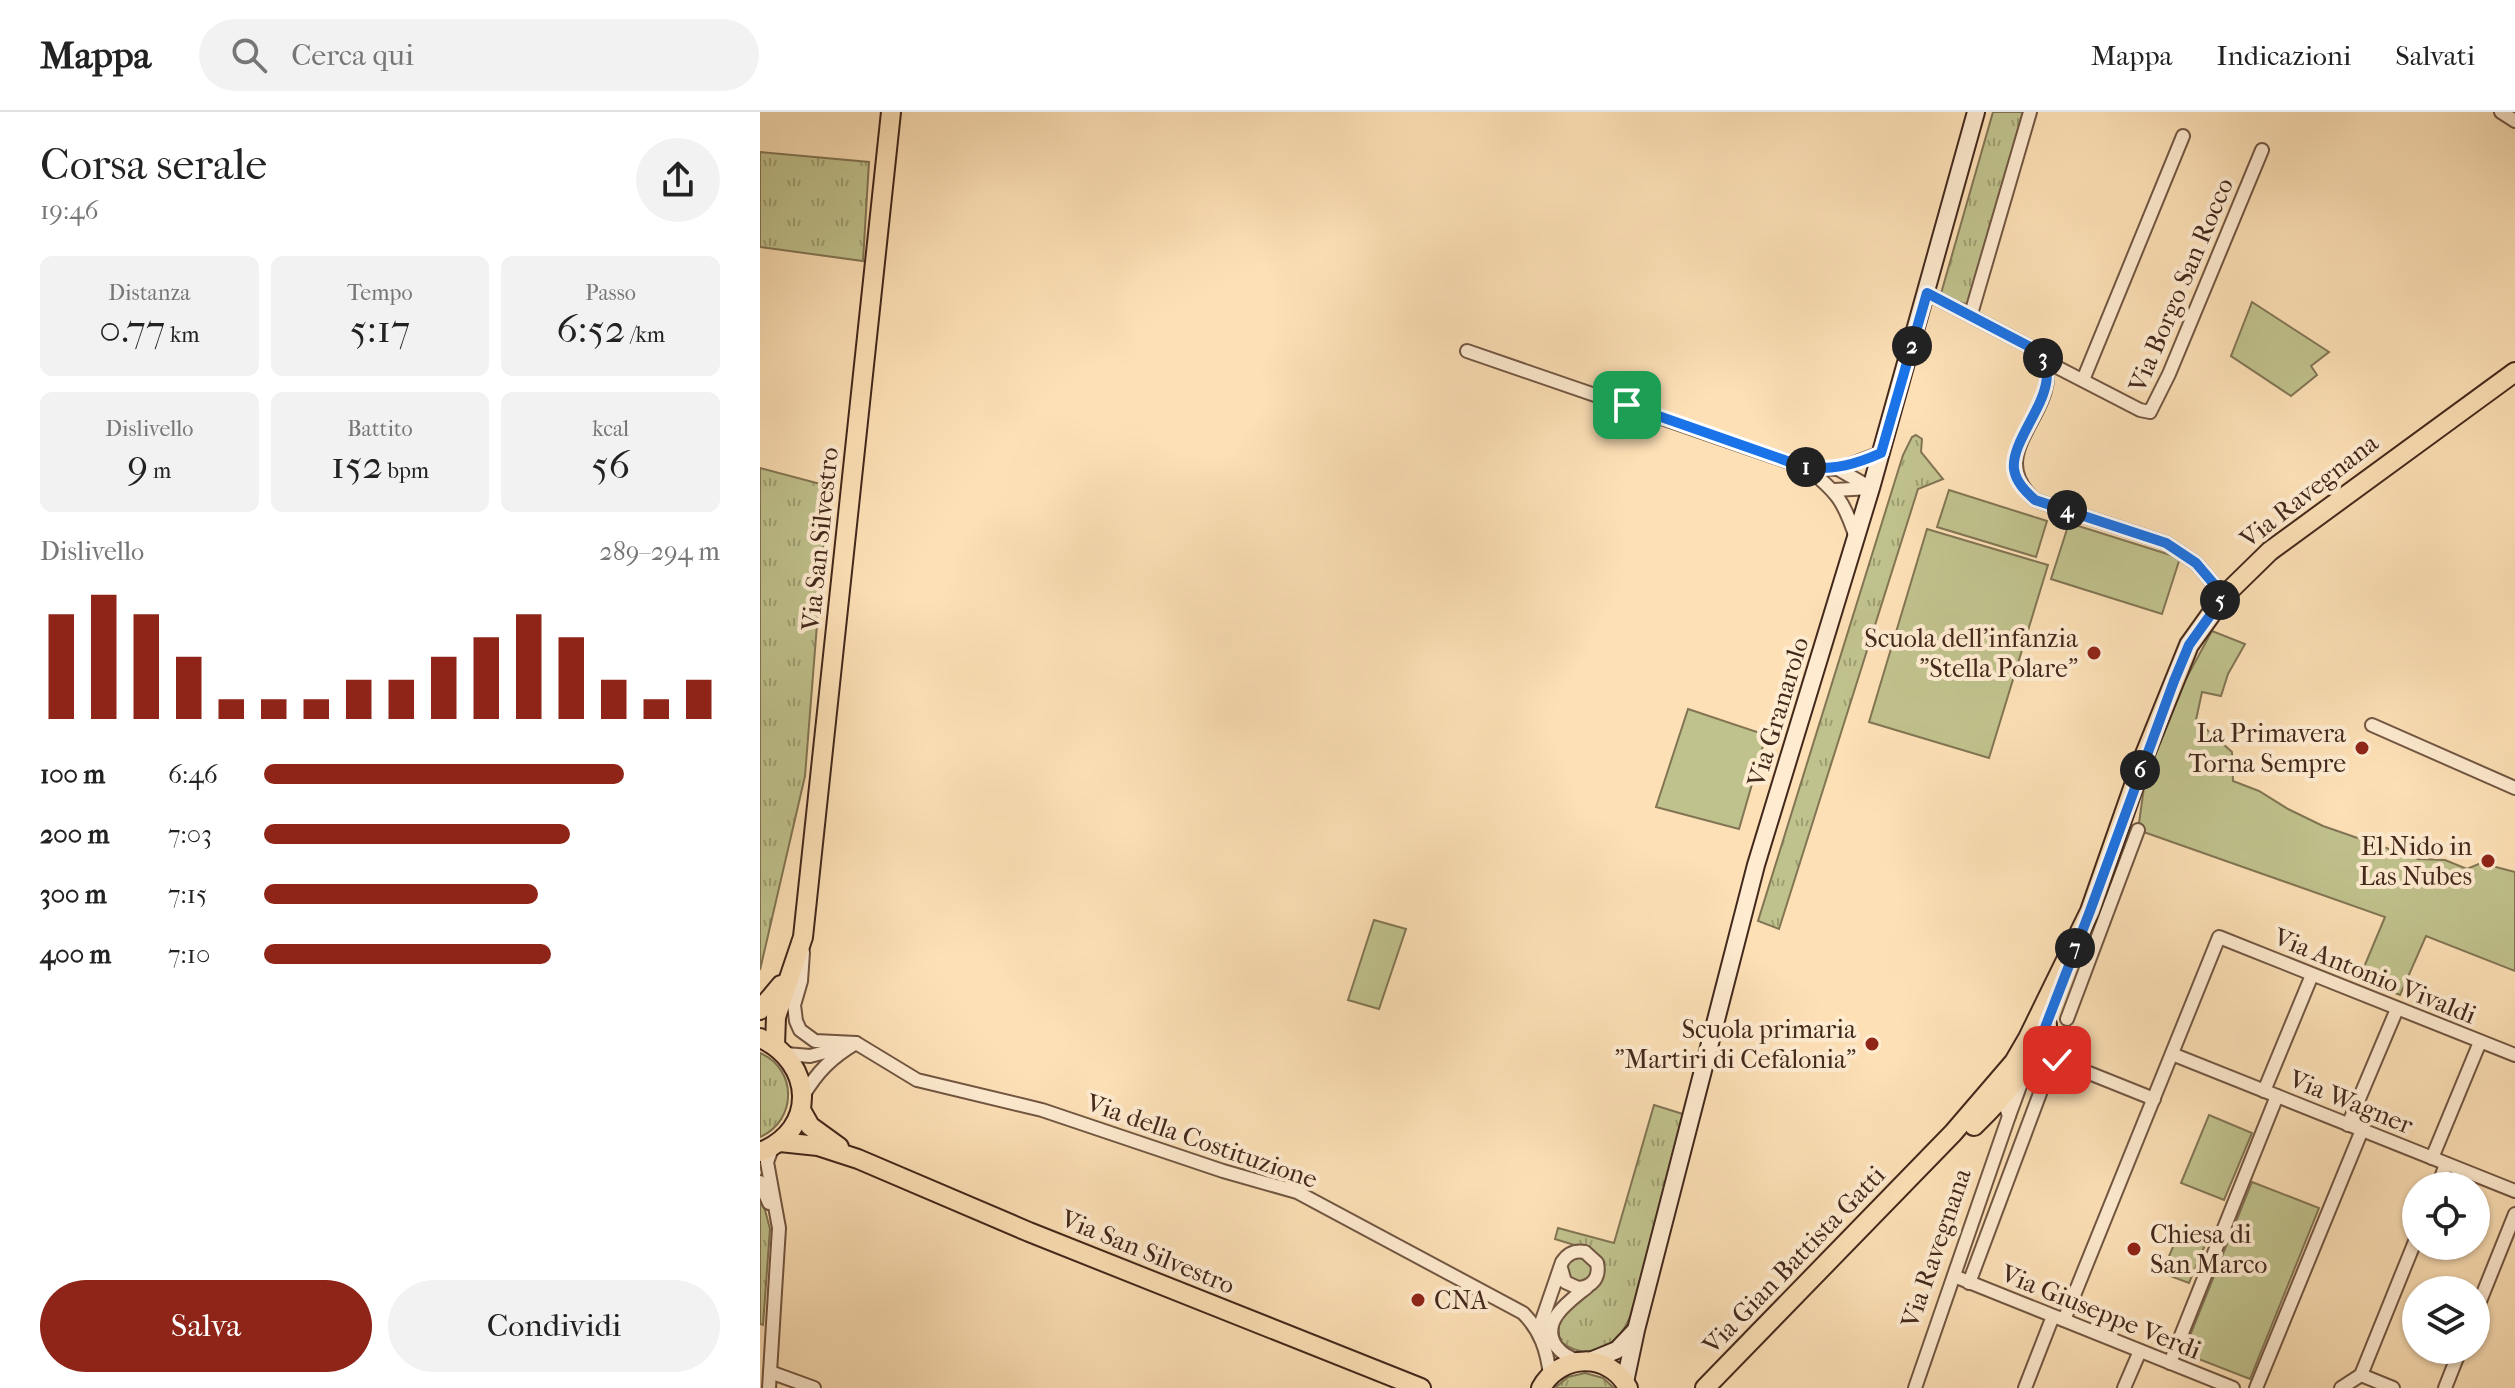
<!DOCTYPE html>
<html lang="it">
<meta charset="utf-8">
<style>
:root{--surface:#fff;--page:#f2f2f2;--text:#222;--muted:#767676;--line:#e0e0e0;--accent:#8f2418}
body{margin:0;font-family:"IM FELL French Canon",serif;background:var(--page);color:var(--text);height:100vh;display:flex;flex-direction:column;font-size:30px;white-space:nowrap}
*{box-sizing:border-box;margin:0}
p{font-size:26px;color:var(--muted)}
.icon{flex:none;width:44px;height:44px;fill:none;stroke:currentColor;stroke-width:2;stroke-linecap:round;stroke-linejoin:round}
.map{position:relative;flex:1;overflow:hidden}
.drawer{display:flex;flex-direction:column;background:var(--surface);width:760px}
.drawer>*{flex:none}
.fabs{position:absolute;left:1642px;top:1060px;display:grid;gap:16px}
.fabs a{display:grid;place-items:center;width:88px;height:88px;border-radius:50%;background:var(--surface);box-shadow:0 2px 6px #0004;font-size:40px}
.pin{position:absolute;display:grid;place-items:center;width:68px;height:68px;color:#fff;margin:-34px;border-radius:16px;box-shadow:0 4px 12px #0006}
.km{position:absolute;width:40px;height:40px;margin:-20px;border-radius:50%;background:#222;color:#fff;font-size:22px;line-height:40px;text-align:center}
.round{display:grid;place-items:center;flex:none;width:84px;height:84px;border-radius:42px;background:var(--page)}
.headline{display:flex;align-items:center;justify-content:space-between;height:136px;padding:0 40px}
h1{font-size:44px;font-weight:600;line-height:60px}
.metrics{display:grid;grid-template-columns:repeat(3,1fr);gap:12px;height:136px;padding:8px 40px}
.metrics div{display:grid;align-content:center;border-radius:12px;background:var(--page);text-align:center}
.metrics b{font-size:40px;font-weight:600}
.metrics small{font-size:22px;font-weight:400}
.metrics p{font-size:22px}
.chart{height:224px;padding:16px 40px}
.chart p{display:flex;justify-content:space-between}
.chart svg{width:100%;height:144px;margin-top:8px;stroke:var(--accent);stroke-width:6}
.cta{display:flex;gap:16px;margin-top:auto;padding:16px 40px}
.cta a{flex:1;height:92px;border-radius:48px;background:var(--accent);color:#fff;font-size:32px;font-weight:600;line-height:92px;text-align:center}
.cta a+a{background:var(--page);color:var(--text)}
ul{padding:0 40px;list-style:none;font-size:26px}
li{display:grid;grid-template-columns:128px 96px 1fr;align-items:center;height:60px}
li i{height:20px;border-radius:10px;background:var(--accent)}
header{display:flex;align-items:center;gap:48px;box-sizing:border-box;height:112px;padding:0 40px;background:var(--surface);border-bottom:2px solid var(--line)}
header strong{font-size:38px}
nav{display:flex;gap:44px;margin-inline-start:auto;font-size:28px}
.search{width:560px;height:72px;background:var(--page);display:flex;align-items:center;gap:20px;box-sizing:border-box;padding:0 28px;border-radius:44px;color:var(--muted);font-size:30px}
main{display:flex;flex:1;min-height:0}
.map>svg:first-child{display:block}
.grass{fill:url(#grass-tufts);stroke:#827554;stroke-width:2}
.park{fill:#c0c28d;stroke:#827554;stroke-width:2}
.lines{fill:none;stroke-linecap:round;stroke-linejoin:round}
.street-casing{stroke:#725642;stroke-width:16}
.secondary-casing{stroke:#43281c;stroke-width:20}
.primary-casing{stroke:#43281c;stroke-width:22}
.street{stroke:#feebd0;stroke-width:12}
.secondary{stroke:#feebd0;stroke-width:16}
.primary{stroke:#fde0b6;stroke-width:18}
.route-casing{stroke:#fff;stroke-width:16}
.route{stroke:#1a73e8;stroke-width:10}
.poi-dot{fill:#8f2418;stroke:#feebd0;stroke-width:3}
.labels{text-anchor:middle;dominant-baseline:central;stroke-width:8;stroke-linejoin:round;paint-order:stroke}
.street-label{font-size:26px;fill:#43281c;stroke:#feebd0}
.poi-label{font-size:26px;fill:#43281c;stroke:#feebd0;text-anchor:end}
</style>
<header>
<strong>Mappa</strong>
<div class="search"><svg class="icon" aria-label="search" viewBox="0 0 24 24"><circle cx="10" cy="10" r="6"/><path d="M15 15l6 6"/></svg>Cerca qui</div>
<nav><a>Mappa</a><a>Indicazioni</a><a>Salvati</a></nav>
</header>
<main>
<section class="drawer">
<div class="headline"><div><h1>Corsa serale</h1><p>19:46</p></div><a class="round"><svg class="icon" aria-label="share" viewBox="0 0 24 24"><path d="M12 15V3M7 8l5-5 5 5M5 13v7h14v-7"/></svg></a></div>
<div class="metrics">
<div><p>Distanza</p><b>0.77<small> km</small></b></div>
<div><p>Tempo</p><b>5:17</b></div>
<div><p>Passo</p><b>6:52<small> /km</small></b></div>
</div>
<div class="metrics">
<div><p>Dislivello</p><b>9<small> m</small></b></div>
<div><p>Battito</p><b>152<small> bpm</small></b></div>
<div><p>kcal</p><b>56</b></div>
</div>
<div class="chart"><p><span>Dislivello</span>289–294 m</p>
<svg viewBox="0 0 160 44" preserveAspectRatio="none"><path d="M5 44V12M15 44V6M25 44V12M35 44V25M45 44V38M55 44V38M65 44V38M75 44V32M85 44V32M95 44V25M105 44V19M115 44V12M125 44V19M135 44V32M145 44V38M155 44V32"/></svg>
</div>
<ul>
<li><b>100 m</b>6:46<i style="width:79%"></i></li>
<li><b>200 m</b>7:03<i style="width:67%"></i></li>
<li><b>300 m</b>7:15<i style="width:60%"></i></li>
<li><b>400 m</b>7:10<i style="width:63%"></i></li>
</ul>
<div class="cta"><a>Salva</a><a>Condividi</a></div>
</section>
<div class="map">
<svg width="1755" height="1276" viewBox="0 0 1755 1276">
<defs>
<pattern id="grass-tufts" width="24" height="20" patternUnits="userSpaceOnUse" patternTransform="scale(2)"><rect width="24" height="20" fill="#c0c28d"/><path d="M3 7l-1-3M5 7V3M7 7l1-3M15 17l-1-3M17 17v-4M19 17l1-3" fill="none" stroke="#9e9e72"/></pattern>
</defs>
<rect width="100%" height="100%" fill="#fde0b6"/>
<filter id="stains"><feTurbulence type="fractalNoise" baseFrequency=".0025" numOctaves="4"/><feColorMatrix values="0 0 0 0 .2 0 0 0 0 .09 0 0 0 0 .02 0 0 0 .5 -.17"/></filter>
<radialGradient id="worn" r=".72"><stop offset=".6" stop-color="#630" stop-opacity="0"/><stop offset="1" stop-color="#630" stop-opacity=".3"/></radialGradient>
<g class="grass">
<polygon points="1233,0 1266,0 1210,191 1206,192 1180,185"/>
<polygon points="0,40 109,50 103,149 0,135"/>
<polygon points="1156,323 1162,327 1161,340 1183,367 1158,377 1019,817 998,809 1143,343 1152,325"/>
<polygon points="0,356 68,374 45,664 0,858"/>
<path d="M0,941C38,957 37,1009 0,1025Z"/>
<path d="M894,993L926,1003L871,1202C859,1234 831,1252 801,1230C789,1200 823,1180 842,1162L843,1153L834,1139L795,1127L798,1116L854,1131Z"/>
<polygon points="0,1079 10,1117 3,1213 0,1212"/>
<polygon points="827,1145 834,1160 823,1172 808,1167 806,1152 811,1146"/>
<polygon points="825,1261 843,1266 854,1276 795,1276 808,1265"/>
</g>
<g class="park">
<polygon points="1492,190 1569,240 1551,254 1557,263 1531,284 1471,244"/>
<polygon points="1189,378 1287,409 1276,445 1177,415"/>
<polygon points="1309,411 1420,446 1402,502 1291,467"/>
<polygon points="1167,417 1288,453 1229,646 1109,610"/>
<polygon points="1452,519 1485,532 1468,562 1461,584 1442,580 1436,608 1472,640 1473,669 1499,679 1528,697 1563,714 1658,747 1685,748 1707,757 1721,751 1755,760 1755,859 1666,824 1640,883 1599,867 1625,805 1378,718 1387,654 1409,598"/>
<polygon points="928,597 1000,621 1003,634 979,717 896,695"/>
<polygon points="614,808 646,817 619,897 588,888"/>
<polygon points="1449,1003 1492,1021 1464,1088 1421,1071"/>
<polygon points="1492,1070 1559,1096 1490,1267 1423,1241"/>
<polygon points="1420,1118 1447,1128 1429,1171 1402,1161"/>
</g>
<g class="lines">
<defs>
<g id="street">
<polyline points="1741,0 1755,9"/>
<path d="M1167,181L1270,235L1285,249C1301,301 1221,340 1275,388L1406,431L1436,451L1464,484"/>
<polyline points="1211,202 1270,0"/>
<polyline points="707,239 1047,356 1078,357 1121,341"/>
<polyline points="1285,249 1380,298 1390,300 1409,262 1502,38"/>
<polyline points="1323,268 1423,24"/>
<path d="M1047,356C1077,380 1084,389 1096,426"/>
<polyline points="1078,357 1111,376"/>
<polyline points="1074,378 1111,376"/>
<polyline points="1612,613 1755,676"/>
<path d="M43,840L41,869L34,893L36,909L40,918L55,929L96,931L157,968L282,998L463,1059L537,1080L763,1201C781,1219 787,1239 790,1263"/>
<polyline points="1307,907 1378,718"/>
<polyline points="26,942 50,944 81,936"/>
<polyline points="1412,942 1755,1079"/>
<polyline points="1289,945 1394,987"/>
<polyline points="1504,979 1552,863"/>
<path d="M43,984C57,960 72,945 96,931"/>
<polyline points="1249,1004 1263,966"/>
<polyline points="1588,1013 1637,897"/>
<polyline points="1672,1046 1720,930"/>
<polyline points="0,1070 9,1091"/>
<polyline points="1678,1074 1686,1052"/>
<polyline points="1194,1164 1473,1276"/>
<polyline points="1209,1171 1297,936"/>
<polyline points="1716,1199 1755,1102"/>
<polyline points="1304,1208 1459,825 1755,943"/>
<path d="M782,1225L781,1211L802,1150C808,1141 815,1138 825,1140L837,1151C840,1165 833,1175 818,1176L805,1170L801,1156"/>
<path d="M818,1248C808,1246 802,1242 796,1234C779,1209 810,1189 827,1175"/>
<polyline points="1410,1251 1517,984"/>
<polyline points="10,1260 54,1276"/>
<polyline points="1601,1263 1656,1127"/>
<polyline points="9,1276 19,1116 7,1050 13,1034"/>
<polyline points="1155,1276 1249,1004 1241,981"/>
<polyline points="1265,1276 1293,1204"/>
<polyline points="1364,1276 1380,1239"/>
<polyline points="1496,1276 1602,1018"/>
<polyline points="1581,1276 1601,1263 1633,1276"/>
<polyline points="1685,1276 1700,1238"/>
</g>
<g id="secondary">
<polyline points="830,1249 857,1238 875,1219"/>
<polyline points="865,1270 876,1218 996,753 1111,376 1216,0"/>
</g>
<g id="primary">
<polyline points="0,898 21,873"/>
<path d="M0,926C54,950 58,1018 0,1040"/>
<polyline points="15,933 16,905 43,825 131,0"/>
<polyline points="41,998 50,1014 79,1035"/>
<path d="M1214,1014C1247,982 1269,956 1287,913"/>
<polyline points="20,1030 58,1034 98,1047 269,1120 661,1276"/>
<path d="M781,1276C800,1241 850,1240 868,1276"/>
<polyline points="945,1276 1193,1021 1254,950 1268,926 1330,799 1385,642 1429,533 1464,484 1510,439 1755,260"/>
</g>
</defs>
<use href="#street" class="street-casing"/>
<use href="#secondary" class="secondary-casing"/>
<use href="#primary" class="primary-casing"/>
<use href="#street" class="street"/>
<use href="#secondary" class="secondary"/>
<use href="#primary" class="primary"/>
</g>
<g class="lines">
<defs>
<path id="route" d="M867,293L1047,356C1077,357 1094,353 1121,341L1167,181L1270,235C1317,267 1250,320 1254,357C1256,370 1265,379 1275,388L1406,431L1436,451L1464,484L1429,533L1414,569L1330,799L1276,939L1297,948"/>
</defs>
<use href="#route" class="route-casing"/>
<use href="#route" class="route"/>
</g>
<g class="poi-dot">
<circle cx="1334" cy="541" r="8"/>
<circle cx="1602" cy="636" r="8"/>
<circle cx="1728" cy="749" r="8"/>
<circle cx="1112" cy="932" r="8"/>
<circle cx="1374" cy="1137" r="8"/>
<circle cx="658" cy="1188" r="8"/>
</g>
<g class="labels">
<g class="street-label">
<text transform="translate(1421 173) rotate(-67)">Via Borgo San Rocco</text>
<text transform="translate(1549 379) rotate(-38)">Via Ravegnana</text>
<text transform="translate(60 427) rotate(-84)">Via San Silvestro</text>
<text transform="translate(1018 600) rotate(-73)">Via Granarolo</text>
<text transform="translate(1615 864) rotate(22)">Via Antonio Vivaldi</text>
<text transform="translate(1591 990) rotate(22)">Via Wagner</text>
<text transform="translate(442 1029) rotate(19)">Via della Costituzione</text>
<text transform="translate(1176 1136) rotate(-71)">Via Ravegnana</text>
<text transform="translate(388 1140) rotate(22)">Via San Silvestro</text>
<text transform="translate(1034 1148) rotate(-46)">Via Gian Battista Gatti</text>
<text transform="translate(1341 1200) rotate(22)">Via Giuseppe Verdi</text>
</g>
<g class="poi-label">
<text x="1318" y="526">Scuola dell'infanzia<tspan x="1318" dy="30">"Stella Polare"</tspan></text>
<text x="1586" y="621">La Primavera<tspan x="1586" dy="30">Torna Sempre</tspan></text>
<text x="1712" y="734">El Nido in<tspan x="1712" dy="30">Las Nubes</tspan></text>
<text x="1096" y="917">Scuola primaria<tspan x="1096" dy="30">"Martiri di Cefalonia"</tspan></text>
<text x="1390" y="1122" text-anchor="start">Chiesa di<tspan x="1390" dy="30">San Marco</tspan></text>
<text x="674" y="1188" text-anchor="start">CNA</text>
</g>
</g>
<rect width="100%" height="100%" filter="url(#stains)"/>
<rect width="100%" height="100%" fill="url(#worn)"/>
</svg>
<div class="fabs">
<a><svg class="icon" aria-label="locate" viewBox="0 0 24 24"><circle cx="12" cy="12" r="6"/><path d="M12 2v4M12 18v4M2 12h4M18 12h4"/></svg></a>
<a><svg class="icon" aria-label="layers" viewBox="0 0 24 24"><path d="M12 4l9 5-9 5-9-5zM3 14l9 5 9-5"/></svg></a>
</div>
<div class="pin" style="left:867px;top:293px;background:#1e9e55"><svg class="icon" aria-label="arrive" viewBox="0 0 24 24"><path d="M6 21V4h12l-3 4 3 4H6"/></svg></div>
<div class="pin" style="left:1297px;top:948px;background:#d93025"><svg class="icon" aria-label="check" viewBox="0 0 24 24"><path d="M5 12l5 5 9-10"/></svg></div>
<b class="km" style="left:1046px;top:355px">1</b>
<b class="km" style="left:1152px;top:234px">2</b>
<b class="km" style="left:1283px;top:246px">3</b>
<b class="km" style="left:1307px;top:398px">4</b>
<b class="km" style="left:1460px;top:488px">5</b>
<b class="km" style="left:1380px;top:658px">6</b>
<b class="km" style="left:1315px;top:836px">7</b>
</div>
</main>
